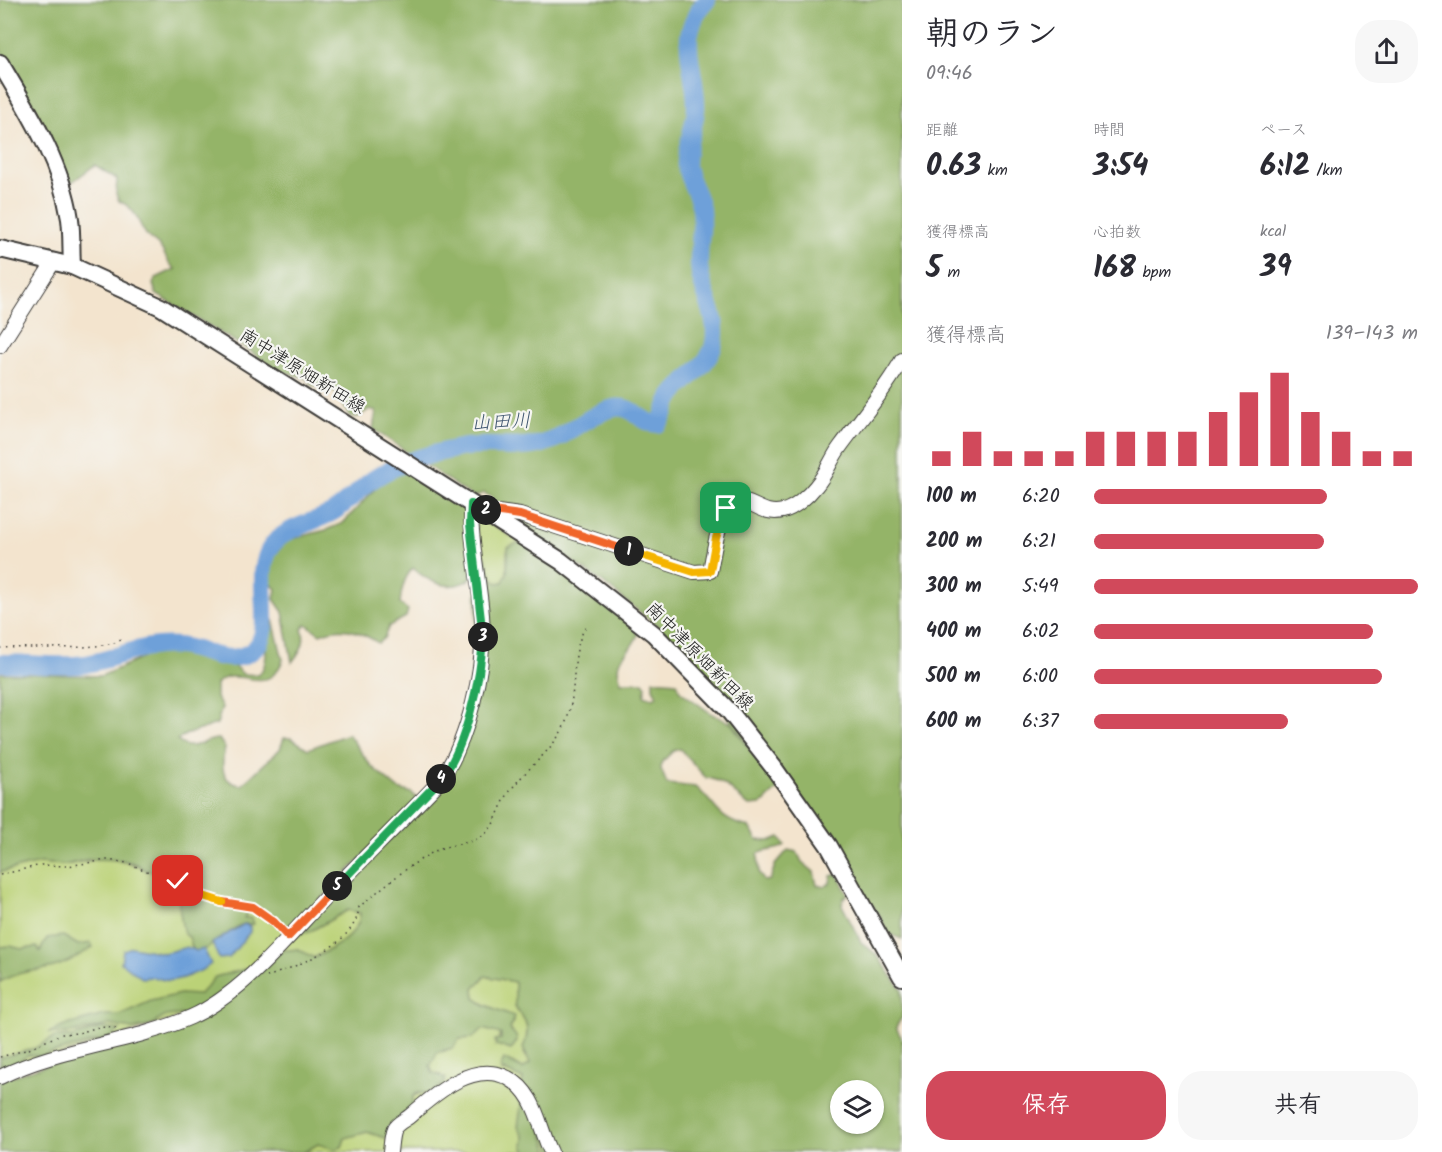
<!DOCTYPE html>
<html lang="ja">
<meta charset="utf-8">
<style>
:root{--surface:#fff;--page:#f7f7f7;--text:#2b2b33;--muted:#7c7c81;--accent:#d1495b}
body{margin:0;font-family:Kalam,"Klee One",sans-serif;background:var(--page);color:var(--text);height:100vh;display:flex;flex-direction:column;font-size:22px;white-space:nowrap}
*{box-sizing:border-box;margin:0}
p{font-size:20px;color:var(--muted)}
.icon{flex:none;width:33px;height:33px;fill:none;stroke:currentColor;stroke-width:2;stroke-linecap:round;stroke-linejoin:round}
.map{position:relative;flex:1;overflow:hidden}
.panel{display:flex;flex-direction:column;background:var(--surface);width:540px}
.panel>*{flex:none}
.tools{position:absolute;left:830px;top:1080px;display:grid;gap:12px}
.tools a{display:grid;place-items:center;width:54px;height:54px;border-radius:50%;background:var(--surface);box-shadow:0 2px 4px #0004;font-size:30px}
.pin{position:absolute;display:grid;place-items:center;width:51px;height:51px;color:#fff;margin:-26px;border-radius:12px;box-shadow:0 3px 9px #0006}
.km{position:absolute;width:30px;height:30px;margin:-15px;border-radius:50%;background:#222;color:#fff;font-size:16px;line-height:30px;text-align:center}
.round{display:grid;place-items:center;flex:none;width:63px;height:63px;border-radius:24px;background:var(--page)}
.head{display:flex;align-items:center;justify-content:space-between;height:102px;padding:0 24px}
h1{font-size:33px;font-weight:600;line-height:45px}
.figures{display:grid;grid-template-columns:repeat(3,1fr);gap:9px;height:102px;padding:6px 24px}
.figures div{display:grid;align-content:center}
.figures b{font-size:30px;font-weight:600}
.figures small{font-size:16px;font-weight:400}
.figures p{font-size:16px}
.chart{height:168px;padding:12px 24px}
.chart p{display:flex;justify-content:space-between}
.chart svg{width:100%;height:108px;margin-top:6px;stroke:var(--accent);stroke-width:6}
.action{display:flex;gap:12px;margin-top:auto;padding:12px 24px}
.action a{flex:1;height:69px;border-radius:24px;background:var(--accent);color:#fff;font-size:24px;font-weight:600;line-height:69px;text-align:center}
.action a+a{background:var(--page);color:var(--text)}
ul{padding:0 24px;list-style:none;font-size:20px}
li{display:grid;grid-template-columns:96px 72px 1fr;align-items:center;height:45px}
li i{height:15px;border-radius:8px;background:var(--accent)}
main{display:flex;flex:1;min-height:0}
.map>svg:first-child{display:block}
.green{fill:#bbd277;stroke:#6c774a;stroke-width:1.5}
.forest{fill:#94b468;stroke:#586842;stroke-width:1.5;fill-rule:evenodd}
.water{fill:#6ea0d9;stroke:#455e7a;stroke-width:1.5}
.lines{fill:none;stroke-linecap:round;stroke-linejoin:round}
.river{stroke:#6ea0d9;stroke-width:18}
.minor-casing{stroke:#3c3a37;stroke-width:16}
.major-casing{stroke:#3c3a37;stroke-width:20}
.path{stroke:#3c3a37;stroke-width:1.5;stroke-dasharray:1.5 4.5;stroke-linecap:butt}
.minor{stroke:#fff;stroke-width:14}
.major{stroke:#fff;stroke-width:16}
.split-1-casing{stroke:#fff;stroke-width:12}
.split-2-casing{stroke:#fff;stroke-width:12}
.split-3-casing{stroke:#fff;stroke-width:12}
.split-4-casing{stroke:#fff;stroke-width:12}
.split-5-casing{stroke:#fff;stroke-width:12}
.split-6-casing{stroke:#fff;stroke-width:12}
.split-7-casing{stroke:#fff;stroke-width:12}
.split-1{stroke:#f5b400;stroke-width:8}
.split-2{stroke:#f0652b;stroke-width:8}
.split-3{stroke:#22a559;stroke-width:8}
.split-4{stroke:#22a559;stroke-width:8}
.split-5{stroke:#22a559;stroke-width:8}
.split-6{stroke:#f0652b;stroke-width:8}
.split-7{stroke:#f5b400;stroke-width:8}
.labels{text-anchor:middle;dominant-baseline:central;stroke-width:4.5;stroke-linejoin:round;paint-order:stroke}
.street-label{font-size:18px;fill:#1c1c1c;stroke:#f6f6f2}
.water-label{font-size:20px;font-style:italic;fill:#415771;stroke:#f6f6f2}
</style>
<main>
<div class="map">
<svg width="902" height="1152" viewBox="0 0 902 1152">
<rect width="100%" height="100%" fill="#f6f6f2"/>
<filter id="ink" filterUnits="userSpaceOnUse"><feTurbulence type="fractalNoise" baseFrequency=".0167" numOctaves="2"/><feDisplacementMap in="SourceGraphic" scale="12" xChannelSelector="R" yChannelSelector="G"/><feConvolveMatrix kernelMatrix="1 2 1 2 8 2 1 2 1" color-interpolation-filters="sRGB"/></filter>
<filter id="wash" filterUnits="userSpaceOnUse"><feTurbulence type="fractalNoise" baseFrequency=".008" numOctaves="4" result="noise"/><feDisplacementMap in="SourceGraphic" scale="24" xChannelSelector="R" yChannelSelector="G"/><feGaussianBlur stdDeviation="1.35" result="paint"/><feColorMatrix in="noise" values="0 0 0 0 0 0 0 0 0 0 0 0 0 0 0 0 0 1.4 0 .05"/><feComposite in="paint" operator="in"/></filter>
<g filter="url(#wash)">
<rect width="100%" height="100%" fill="#f3e4ce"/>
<g class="green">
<path d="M479,516L520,542L507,551V573L504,582L498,583C478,568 476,542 476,519Z"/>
<path d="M107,858L167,873L185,885L227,902L256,907L280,927L309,932L348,910L360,913C361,935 330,950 313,958L298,949L193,1013L0,1074V872L40,863L65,865Z"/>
<path d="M485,976L515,982L516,1009C531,1024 527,1034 524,1053L530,1063L523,1069L513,1063L502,1072L509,1071L523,1079L553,1152H304L318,1144L335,1149L342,1147L345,1138L367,1132L385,1138L411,1108L413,1096L424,1092L440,1075L433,1073L430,1066L435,1053L445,1051L459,1039L472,1038L483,1029L501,1034L496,1045L512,1034L510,1029L514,1021C502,1010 488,1008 475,998L474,989Z"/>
</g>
<g class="forest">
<path d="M0,0H902V939L888,934L879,915L660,628L602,582L503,514L493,498L484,493L473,497L373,429L376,412L370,409L358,417H350L336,392L312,385L306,378L296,375L274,370L249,350L156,294L153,284L156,278L175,269C168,264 167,258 162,250C159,244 153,242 148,237C137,224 138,209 119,201L116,194L117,179L95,165L72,182L67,177L0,49Z"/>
<path d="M405,468L468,508L471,578C452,593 429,583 413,568C404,577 401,592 400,604L408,610L406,617L389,626L384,638L378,643C359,630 341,625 320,634L306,624L302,629C307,642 300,652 292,662L283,612L274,599L276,589L270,583L269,562L287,540L326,530L343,523L386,477Z"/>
<path d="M520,542L556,566L635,627L638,634C630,657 611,655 621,682H643L646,686L644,695L653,698L657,696L653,688V680L677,682L680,691L712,714L731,723L778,789L761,805L749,806C736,795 724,779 706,778L680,749L673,751L661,763V769L667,784L696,787C718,806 716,820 749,827L757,840L770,841L780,837L785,845C777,852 767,848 758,854L759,873L764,881L770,880L775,865L788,850L797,852L802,862L814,872L817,885L824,887L830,883L831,876L837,874L848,894L843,899L842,905L861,942L877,955L902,990V1017L896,1027L902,1039V1152H553L522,1085L523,1079L500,1069L504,1059L523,1069L530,1063L523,1048C531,1028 528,1023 515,1006V982L485,976L474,989L475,998L485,1005L514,1016L510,1029L516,1036L517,1041L511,1050L496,1045L495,1040L501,1039V1034L483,1029L472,1038L459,1039L453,1048L438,1052L430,1066L433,1073L446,1078L444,1083L433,1093H417L413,1096L411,1108L385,1138L367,1132L345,1138L342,1147L335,1149L318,1144L304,1152H0V1080L191,1019L279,951L298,949L314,958C330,950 361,935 360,913L348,910L309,932L296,935L441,785L476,698L477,551L485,556L492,578L498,583L503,582L507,573L508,547ZM840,1090H873V1124H840Z"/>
<path d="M270,620H273L283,660C270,692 251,675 229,677C224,677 220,681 216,684V698L222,707L217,724L185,735L177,740C191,755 204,738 219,739L225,748C221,764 220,783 242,785L280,749L284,738H291L308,749L348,734L371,766L398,789L412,793L418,800L288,933L256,907L227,902L200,893L173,876L145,870L137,864L122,860L90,859L65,865L40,863L0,872V673L101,676L147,656L152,653L151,644L158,642C192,645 219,650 243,674L258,675C271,664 265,640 261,625Z"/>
<path d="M177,883C200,900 223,904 251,908L244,918H252L254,924H244L237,927L201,952L193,950L189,937L184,934C181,923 178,895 177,883Z"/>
<path d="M63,936L78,945L91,943L93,947C80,955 69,963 54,967C30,973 23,969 0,982V947L10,946L22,949L37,947L40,951L47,938Z"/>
<polygon points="245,969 252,969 193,1013 166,1016 149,1026 132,1029 110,1025 71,1033 49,1033 67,1025 104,1015 119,1015 151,1001 180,994 199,995 215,977"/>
<polygon points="101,1028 120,1030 109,1038 41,1056 28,1055 0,1074 0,1058 35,1048 55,1037 72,1037"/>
<polygon points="500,1077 526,1101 527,1110 537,1117 549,1152 527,1152 523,1147 524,1137 518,1127 521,1105 516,1096 499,1083 469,1082 471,1079"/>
</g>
<g class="water">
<polygon points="244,924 250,926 250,932 229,958 219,959 212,943"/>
<path d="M132,947L164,953L187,947L197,951L204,949L211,964C203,971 176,983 165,980C156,978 152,976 142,978L121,963L123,950Z"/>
</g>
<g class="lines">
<path class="river" d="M0,663C28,663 59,668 86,664C121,658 140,643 178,646C204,648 227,668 252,651C279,631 249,574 273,544C288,526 314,523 333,512C348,503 360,488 375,478C398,463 433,453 460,448C487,442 516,451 542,444C568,437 588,414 614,408C633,404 641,424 658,424C666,415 666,405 672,396C684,379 711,364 714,343C719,316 704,298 700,273C696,251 704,230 701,209C699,194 688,181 686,166C685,146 695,128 696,108C697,65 673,38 707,0"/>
</g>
</g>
<g filter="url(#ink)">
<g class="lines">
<defs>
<g id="minor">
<polyline points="0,346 54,261"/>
<path d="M483,510L520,515L694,572L710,571C715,547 717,518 735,500C754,500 762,516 783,511C795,508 808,496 816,486C826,475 831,459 840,447C861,418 884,392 902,360"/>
<path d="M0,1077C60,1047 130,1044 191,1017C244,993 290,934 330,893C366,856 403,820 438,783C469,743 486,665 482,615C479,578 470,541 471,504"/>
<path d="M390,1152C391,1145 391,1136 394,1129C398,1122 406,1120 411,1115C436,1093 474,1060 508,1078C536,1092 539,1128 551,1152"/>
</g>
<g id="major">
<path d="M0,63C29,112 61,162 70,219C72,234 71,250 72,266"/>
<polyline points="0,249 72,266 161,307 561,561 654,634 730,712 774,768 829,846 902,977"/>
</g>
</defs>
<use href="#minor" class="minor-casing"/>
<use href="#major" class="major-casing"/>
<g class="path">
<path d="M0,648C25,647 102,651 121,640"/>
<polyline points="0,875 41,865 67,866 107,860 128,863 146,871 172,876 199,895 226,904 253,907 280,928"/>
<path d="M267,977C298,965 356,945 359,907C383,887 410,864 437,850C452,843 473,845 485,834C495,825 497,814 503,803C518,772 551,756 565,724C579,693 568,656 586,626"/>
<polyline points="0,1057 29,1049 61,1034 79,1033 98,1027 116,1028"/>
</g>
<use href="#minor" class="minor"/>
<use href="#major" class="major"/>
</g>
</g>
<g class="lines" filter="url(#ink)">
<defs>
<polyline id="split-1" points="629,551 694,572 710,571 716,538 726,508"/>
<polyline id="split-2" points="486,510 520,515 629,551"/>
<polyline id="split-3" points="483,637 470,524 471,504 486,510"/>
<path id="split-4" d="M441,779C466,748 481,677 483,637"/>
<polyline id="split-5" points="337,886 441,779"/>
<polyline id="split-6" points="222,902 253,907 274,922 288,937 337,886"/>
<polyline id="split-7" points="178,881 200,895 222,902"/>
</defs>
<use href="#split-1" class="split-1-casing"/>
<use href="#split-2" class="split-2-casing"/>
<use href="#split-3" class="split-3-casing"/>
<use href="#split-4" class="split-4-casing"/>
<use href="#split-5" class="split-5-casing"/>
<use href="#split-6" class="split-6-casing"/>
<use href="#split-7" class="split-7-casing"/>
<use href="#split-1" class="split-1"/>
<use href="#split-2" class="split-2"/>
<use href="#split-3" class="split-3"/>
<use href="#split-4" class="split-4"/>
<use href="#split-5" class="split-5"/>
<use href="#split-6" class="split-6"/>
<use href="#split-7" class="split-7"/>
</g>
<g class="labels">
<g class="street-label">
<text transform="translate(302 372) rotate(32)">南中津原畑新田線</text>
<text transform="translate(699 657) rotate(45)">南中津原畑新田線</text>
</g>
<g class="water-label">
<text transform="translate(501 423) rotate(-3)">山田川</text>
</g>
</g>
</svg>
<div class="tools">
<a><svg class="icon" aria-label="layers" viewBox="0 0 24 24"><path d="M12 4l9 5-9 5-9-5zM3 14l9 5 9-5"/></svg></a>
</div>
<div class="pin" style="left:726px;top:508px;background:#1e9e55"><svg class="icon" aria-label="arrive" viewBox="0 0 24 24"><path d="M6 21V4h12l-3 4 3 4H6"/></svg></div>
<div class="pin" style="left:178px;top:881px;background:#d93025"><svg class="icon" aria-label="check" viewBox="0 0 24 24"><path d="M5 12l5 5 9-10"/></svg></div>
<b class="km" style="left:629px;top:551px">1</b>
<b class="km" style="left:486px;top:510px">2</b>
<b class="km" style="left:483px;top:637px">3</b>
<b class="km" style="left:441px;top:779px">4</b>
<b class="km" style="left:337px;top:886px">5</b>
</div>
<section class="panel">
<div class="head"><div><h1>朝のラン</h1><p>09:46</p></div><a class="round"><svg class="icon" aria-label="share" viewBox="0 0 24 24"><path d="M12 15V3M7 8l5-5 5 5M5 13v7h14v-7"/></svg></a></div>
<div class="figures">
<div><p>距離</p><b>0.63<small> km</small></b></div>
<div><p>時間</p><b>3:54</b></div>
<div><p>ペース</p><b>6:12<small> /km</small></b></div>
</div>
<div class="figures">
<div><p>獲得標高</p><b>5<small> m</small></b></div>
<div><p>心拍数</p><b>168<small> bpm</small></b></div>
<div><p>kcal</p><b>39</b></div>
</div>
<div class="chart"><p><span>獲得標高</span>139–143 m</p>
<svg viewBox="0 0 160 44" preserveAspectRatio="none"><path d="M5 44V38M15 44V30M25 44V38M35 44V38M45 44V38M55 44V30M65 44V30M75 44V30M85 44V30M95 44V22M105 44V14M115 44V6M125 44V22M135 44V30M145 44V38M155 44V38"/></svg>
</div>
<ul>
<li><b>100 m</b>6:20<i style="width:72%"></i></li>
<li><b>200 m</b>6:21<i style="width:71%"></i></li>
<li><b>300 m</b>5:49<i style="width:100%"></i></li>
<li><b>400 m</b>6:02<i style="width:86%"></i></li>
<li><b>500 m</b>6:00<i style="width:89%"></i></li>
<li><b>600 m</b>6:37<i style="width:60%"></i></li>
</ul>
<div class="action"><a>保存</a><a>共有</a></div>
</section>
</main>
